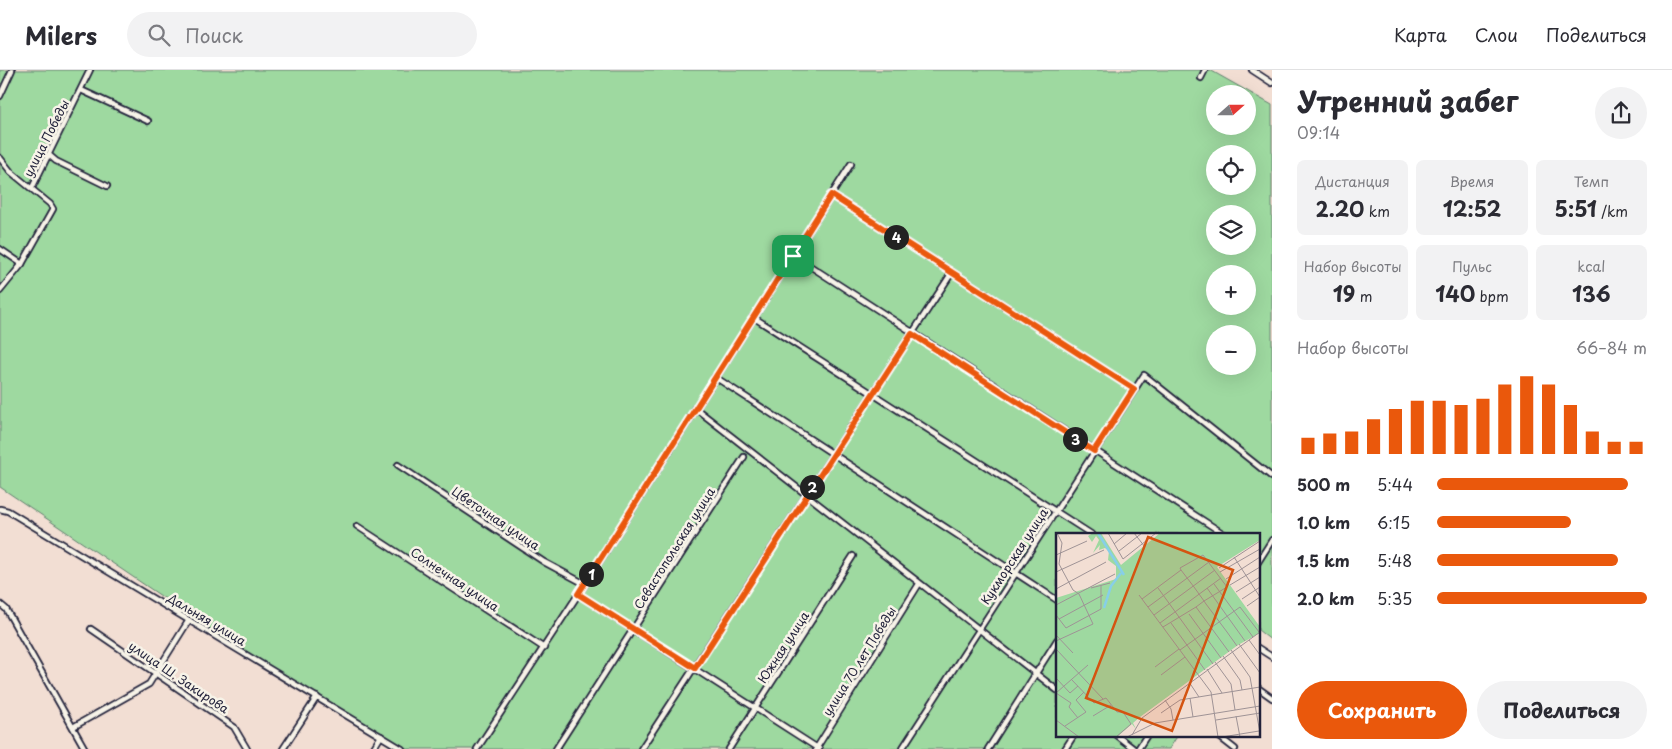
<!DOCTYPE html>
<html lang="ru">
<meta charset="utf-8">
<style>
:root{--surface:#fff;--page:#f2f2f3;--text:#2b2b33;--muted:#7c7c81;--line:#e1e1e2;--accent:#ea580c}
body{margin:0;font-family:"Playpen Sans",sans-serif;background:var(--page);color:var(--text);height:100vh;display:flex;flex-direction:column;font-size:19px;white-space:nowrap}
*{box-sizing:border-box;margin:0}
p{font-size:16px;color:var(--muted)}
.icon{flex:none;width:28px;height:28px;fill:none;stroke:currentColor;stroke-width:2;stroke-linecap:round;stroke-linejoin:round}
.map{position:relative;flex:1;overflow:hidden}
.side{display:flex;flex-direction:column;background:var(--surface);width:400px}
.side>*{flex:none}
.needle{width:32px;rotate:69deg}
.fabs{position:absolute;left:1206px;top:15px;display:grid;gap:10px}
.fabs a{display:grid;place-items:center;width:50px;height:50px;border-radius:50%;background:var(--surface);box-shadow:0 5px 20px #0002;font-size:25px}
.pin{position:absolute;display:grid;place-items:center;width:42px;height:42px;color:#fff;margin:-21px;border-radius:10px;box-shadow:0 2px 8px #0006}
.km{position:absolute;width:25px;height:25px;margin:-12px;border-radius:50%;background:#222;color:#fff;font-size:14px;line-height:25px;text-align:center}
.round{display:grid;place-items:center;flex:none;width:52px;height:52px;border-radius:26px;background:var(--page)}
.headline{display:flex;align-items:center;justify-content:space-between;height:85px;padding:0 25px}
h1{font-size:28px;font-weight:700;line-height:38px}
.stats{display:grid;grid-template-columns:repeat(3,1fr);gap:8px;height:85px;padding:5px 25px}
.stats div{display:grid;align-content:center;border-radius:8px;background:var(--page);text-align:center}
.stats b{font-size:21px;font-weight:700}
.stats small{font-size:14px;font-weight:400}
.stats p{font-size:14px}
.chart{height:140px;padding:10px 25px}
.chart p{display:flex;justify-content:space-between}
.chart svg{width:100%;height:90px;margin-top:5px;stroke:var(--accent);stroke-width:6}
.primary-button{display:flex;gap:10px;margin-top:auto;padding:10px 25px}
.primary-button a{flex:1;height:58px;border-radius:30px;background:var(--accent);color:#fff;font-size:20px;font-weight:700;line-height:58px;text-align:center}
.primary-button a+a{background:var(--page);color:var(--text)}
ul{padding:0 25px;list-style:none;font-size:16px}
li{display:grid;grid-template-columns:80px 60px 1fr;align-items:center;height:38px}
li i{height:12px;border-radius:6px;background:var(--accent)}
header{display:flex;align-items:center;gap:30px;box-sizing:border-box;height:70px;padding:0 25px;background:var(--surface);border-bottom:1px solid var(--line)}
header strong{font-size:24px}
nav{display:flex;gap:28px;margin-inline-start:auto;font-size:18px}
.search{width:350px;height:45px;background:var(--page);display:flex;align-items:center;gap:12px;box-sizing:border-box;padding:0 18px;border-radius:28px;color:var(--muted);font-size:19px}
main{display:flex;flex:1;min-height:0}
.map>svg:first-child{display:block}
.green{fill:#9ed9a0;stroke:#607e6e;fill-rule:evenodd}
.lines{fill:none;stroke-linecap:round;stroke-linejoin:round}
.minor-casing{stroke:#22223b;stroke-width:8}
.minor{stroke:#f7f3e8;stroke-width:4.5}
.route-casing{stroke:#fff;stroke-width:10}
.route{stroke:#ea580c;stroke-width:6}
.labels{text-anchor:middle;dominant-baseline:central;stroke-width:5;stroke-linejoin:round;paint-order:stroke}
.street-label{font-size:12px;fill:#22223b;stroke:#f7f3e8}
.inset-river{fill:none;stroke:#87cfe8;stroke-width:2.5}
.inset-road{fill:none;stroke:#9f9396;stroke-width:1}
.view{fill:#d45411;fill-opacity:0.15;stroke:#d45411;stroke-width:2.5}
.inset-edge{fill:none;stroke:#22223b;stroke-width:2.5}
</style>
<header>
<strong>Milers</strong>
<div class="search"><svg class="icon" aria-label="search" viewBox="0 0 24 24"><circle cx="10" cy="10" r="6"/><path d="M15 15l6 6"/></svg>Поиск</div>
<nav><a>Карта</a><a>Слои</a><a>Поделиться</a></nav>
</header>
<main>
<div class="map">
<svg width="1272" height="679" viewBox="0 0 1272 679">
<rect width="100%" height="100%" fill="#f2ded3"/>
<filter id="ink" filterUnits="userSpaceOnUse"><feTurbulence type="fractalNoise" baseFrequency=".02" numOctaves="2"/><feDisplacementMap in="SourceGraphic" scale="10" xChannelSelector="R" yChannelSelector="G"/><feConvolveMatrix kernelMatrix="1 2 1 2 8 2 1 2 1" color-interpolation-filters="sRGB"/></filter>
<g filter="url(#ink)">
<path class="green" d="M0,0H1210L1272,35V571L1258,560V464H1057V665H1178L1169,679H402L257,591L0,417ZM1215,24H1248V56H1215ZM1215,84H1248V116H1215ZM1215,144H1248V176H1215ZM1215,204H1248V236H1215ZM1215,264H1248V296H1215Z"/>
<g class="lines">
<defs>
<g id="minor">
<polyline points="1252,0 1272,13"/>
<polyline points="1201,8 1205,0"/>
<polyline points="81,20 148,51"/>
<polyline points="0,26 12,0"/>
<polyline points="49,85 56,91 107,116"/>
<polyline points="0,88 11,102 50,134 53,139 22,194 0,221"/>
<polyline points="32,118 90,0"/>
<polyline points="831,125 1134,319"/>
<polyline points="0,179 22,194"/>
<polyline points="793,185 1224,464"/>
<polyline points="753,247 1091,464"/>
<polyline points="715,307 1057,530"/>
<polyline points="695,338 1057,620"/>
<polyline points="398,395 544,492 585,514"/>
<polyline points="0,439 8,441 402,679"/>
<polyline points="357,456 544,578"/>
<polyline points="1258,492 1272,470"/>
<polyline points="578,524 819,679"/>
<polyline points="0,534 6,539 85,679"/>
<polyline points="91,559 234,657 247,679"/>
<polyline points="1258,578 1272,587"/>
<polyline points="1258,618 1272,628"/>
<polyline points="73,657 149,614 189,550"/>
<polyline points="1116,665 1134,679"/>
<polyline points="1217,665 1235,679"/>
<polyline points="283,679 317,627"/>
<polyline points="373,679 381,666"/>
<polyline points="477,679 585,514 851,94"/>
<polyline points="556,679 744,387"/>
<polyline points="641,679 951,204"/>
<polyline points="729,679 853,486"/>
<polyline points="816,679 919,514"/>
<polyline points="902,679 1144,305 1272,407"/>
<polyline points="988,679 1057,570"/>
<polyline points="1065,679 1074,665"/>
<polyline points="1138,679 1147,665"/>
</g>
</defs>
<use href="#minor" class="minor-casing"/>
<use href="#minor" class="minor"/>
</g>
</g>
<g class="lines" filter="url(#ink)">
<defs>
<polygon id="route" points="831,125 1134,319 1094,381 912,264 695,598 578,524"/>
</defs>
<use href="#route" class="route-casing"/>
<use href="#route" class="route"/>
</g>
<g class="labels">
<g class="street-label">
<text transform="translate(46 68) rotate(-63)">улица Победы</text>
<text transform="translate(496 448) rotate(34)">Цветочная улица</text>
<text transform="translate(674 478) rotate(-58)">Севастопольская улица</text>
<text transform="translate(1014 486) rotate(-57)">Кукморская улица</text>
<text transform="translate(455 509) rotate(34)">Солнечная улица</text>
<text transform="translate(207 549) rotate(31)">Дальняя улица</text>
<text transform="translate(783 577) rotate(-57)">Южная улица</text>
<text transform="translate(859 591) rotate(-58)">улица 70 лет Победы</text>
<text transform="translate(179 607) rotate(34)">улица Ш. Закирова</text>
</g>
</g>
<g transform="translate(1056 463)">
<rect width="204" height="204" fill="#f2ded3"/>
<path d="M37,0H45L65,32L104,0H204V7L161,34L204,94V100L182,112L84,184L77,190L80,196L76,191L61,204H0V65L60,46V33L52,27L53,18L49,15L43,17L44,12L37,20L43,7L40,3L36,9L32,3Z" fill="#9ed9a0"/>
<path class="inset-river" d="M42,0L68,42M48,75L55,53L65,40"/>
<path class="inset-road" d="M52,0L67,26L100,0M78,0L89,14M58,11L71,0M63,18L86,0M0,22L31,8M178,24L204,64M163,35L204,8M0,39L48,17M164,39L204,16M170,46L204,24M158,51L197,104M174,52L204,34M35,55L54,50M102,55L157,131M151,55L189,108M0,56L50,29M180,59L204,44M83,62L155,159L162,204M86,66L125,37M186,66L204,54M0,72L59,41M191,73L204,64M92,74L153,29M140,74L173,119M133,81L165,125M0,82L10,95L45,76V52M98,82L159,37M3,86L47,62M104,90L165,45M115,90L149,137M107,94L140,74L148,68L171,54L147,22L124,35L125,37L138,54L148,68L150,71L171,99L181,113M0,102L17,120M193,107L204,122M0,108L37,91L23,61L17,57L3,31L6,10L1,0M183,111L204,140M0,116L47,166M124,117L184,74L203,99M175,117L194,144L204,200M167,123L184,147L186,157M159,129L175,151L179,177M99,134L123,116M151,136L166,160M105,142L129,124M0,145L14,160L22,153M15,146L38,170L50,165L61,179M133,149L143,164M134,165L137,184M109,167L115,176L117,187M105,180L124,167L204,154M37,183L55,172M180,183L184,204M22,185L13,174L15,170L0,160L32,132M0,187L23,204M160,187L204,180M9,193L30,179L20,167L28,159M76,202L86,185L204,99M60,204L75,191L67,179H61M71,204L99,190L204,173M166,204L203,198"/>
<path class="view" d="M92,4L177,37L116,198L30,165Z"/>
<rect width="204" height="204" class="inset-edge"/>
</g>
</svg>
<div class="fabs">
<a><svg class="needle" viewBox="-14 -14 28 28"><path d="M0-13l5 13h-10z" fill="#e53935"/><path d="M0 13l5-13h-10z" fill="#7c7c81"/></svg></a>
<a><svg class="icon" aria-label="locate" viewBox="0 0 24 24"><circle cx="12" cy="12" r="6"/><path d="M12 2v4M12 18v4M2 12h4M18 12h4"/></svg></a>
<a><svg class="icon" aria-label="layers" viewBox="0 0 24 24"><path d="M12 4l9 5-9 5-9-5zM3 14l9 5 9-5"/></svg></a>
<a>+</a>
<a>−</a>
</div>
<div class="pin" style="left:793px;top:186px;background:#1e9e55"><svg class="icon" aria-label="arrive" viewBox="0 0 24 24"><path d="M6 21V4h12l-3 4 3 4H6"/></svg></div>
<b class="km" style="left:591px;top:504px">1</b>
<b class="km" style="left:812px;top:417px">2</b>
<b class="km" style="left:1075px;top:369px">3</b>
<b class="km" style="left:896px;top:167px">4</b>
</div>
<section class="side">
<div class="headline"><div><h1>Утренний забег</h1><p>09:14</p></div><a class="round"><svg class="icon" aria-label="share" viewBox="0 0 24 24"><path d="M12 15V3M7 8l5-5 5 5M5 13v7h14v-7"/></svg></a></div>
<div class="stats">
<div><p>Дистанция</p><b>2.20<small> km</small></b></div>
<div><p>Время</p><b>12:52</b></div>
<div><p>Темп</p><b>5:51<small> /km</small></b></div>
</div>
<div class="stats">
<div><p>Набор высоты</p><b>19<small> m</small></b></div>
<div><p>Пульс</p><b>140<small> bpm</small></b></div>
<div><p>kcal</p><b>136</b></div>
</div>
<div class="chart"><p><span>Набор высоты</span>66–84 m</p>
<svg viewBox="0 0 160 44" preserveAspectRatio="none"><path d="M5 44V36M15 44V34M25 44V33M35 44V27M45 44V22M55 44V18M65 44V18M75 44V20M85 44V17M95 44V10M105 44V6M115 44V10M125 44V20M135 44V33M145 44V38M155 44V38"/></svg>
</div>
<ul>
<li><b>500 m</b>5:44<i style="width:91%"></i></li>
<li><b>1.0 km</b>6:15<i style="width:64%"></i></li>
<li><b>1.5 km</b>5:48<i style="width:86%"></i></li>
<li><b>2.0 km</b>5:35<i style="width:100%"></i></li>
</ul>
<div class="primary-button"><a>Сохранить</a><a>Поделиться</a></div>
</section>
</main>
